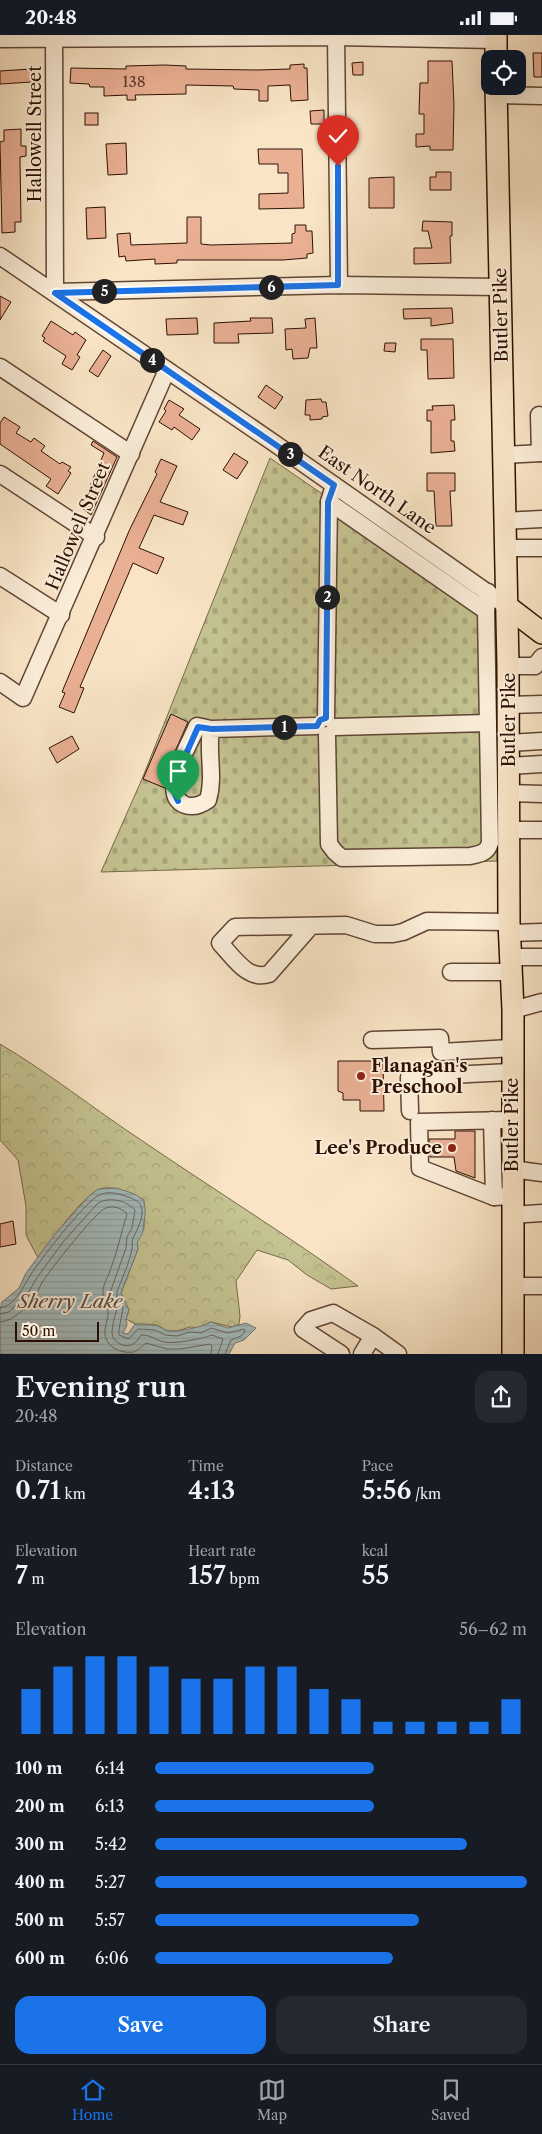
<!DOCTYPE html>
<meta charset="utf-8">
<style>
:root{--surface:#171b24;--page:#242831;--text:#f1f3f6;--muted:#9ea1a6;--line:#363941;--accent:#1a73e8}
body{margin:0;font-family:"Libre Caslon Text",serif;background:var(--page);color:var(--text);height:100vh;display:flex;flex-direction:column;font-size:19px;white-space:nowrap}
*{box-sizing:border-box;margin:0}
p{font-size:16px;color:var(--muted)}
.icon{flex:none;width:28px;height:28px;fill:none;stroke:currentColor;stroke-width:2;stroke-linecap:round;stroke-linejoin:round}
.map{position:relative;height:1319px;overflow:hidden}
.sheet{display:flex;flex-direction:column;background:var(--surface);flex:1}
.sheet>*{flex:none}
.controls{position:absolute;left:481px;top:15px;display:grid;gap:10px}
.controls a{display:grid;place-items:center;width:45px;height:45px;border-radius:10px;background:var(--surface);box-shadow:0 5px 20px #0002;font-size:25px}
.scale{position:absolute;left:15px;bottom:12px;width:84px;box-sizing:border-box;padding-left:5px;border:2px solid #2d1004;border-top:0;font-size:14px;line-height:18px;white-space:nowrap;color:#2d1004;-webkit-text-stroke:4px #fbeeda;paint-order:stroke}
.pin{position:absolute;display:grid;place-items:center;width:42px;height:42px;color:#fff;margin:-51px -21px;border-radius:50% 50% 50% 0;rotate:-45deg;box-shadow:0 0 5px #0007}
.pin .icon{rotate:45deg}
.km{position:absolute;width:25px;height:25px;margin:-12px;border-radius:50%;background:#222;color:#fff;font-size:14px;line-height:25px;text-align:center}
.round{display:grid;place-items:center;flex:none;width:52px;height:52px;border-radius:15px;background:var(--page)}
.headline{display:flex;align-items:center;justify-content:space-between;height:85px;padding:0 15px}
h1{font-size:28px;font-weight:600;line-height:38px}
.figures{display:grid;grid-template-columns:repeat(3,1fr);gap:8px;height:85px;padding:5px 15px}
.figures div{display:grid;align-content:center}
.figures b{font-size:25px;font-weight:600}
.figures small{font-size:14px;font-weight:400}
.figures p{font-size:14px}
.chart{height:140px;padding:10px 15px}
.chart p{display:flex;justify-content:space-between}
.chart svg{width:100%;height:90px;margin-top:5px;stroke:var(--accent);stroke-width:6}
.primary-button{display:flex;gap:10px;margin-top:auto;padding:10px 15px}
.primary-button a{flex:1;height:58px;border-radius:15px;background:var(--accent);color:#fff;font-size:20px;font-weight:600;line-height:58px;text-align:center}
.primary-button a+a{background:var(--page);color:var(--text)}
ul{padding:0 15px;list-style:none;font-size:16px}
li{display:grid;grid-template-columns:80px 60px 1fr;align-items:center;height:38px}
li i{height:12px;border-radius:6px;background:var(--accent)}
.status{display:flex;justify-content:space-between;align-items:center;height:35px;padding:0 25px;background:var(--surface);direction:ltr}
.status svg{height:14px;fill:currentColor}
.tabs{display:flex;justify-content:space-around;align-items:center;height:70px;border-top:1px solid var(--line);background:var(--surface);font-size:14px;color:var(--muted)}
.tabs a{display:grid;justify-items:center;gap:2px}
.tabs .on{color:var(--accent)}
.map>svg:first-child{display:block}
.forest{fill:url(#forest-crowns);stroke:#786a4a}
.cemetery{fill:url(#cemetery-stones);stroke:#786a4a}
.water{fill:url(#water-rules);stroke:#747774}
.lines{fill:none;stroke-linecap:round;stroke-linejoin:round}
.shore{stroke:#686662;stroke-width:1}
.building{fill:#eab094;stroke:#2d1004}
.minor-casing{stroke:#604534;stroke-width:19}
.major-casing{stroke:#2d1004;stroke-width:24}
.minor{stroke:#fbeeda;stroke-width:16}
.major{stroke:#f9e5c6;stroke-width:21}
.route-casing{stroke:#fff;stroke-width:10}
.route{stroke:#1a73e8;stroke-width:6}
.poi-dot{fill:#8f2418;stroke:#fbeeda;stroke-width:2}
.labels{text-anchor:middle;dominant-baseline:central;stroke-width:4;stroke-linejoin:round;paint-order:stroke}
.number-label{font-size:15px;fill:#5c3828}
.street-label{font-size:18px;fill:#2d1004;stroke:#fbeeda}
.poi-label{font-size:18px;font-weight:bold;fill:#2d1004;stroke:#fbeeda;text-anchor:start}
.water-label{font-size:19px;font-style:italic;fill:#564c45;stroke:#fbeeda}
</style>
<div class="status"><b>20:48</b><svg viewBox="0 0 49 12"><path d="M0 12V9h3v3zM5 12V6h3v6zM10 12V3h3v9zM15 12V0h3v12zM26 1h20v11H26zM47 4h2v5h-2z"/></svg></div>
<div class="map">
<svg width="542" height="1319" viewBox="0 0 542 1319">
<defs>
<pattern id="forest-crowns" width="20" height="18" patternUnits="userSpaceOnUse" patternTransform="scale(1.25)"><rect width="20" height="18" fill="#c4c391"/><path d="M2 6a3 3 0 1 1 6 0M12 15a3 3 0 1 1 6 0" fill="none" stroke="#a9a67b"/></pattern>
<pattern id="cemetery-stones" width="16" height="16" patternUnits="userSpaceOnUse" patternTransform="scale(1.25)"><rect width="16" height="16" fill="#c4c391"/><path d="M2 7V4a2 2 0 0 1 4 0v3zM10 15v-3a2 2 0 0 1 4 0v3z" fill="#a9a67b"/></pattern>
<pattern id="water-rules" width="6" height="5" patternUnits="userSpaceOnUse" patternTransform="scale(1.25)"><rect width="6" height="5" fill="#a3bcbf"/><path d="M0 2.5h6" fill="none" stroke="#8da1a2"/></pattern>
</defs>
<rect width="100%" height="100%" fill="#f9e5c6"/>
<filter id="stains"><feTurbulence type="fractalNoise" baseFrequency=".004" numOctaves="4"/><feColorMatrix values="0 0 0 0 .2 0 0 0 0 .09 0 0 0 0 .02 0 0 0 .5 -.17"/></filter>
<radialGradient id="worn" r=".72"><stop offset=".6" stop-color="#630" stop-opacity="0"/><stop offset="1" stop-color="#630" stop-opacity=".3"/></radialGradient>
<path class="forest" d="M0,1009C49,1038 94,1074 141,1105C213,1154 287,1200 358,1251L331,1254L307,1240L288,1225L257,1215L236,1246L240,1281L239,1289L232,1292L211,1287L200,1293L190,1292L177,1296H167L157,1290L135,1289L126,1284L129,1275L121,1258L138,1214L137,1206L144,1193V1165C130,1158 115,1150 100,1154C85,1158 48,1209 38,1223L26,1200V1171L18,1125L0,1105Z"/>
<polygon class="cemetery" points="270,423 496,578 497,826 101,837 142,744"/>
<path class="water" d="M116,1153C139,1160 149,1161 144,1187C143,1191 144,1194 142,1199C139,1205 136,1206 138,1214L121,1258L129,1275L126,1284L127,1290L123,1298L128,1299L135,1289C142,1289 149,1289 155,1290C160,1291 164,1295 169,1296C179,1297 202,1292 211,1287L228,1293L246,1288L256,1293L244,1305L235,1308L229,1319H0V1275L2,1267L19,1253L26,1238L55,1199L89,1161L98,1154Z"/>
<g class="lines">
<g class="shore">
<path d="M0,1273C15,1271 23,1252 30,1241C39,1226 86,1166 99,1160C107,1156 118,1158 125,1161C129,1162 140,1166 141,1171C145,1181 137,1195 133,1203C131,1207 133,1211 132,1214C129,1229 122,1243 117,1257V1263L123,1274C122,1279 118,1297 119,1300L129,1304L138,1294L155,1295L165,1300L177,1301L190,1297L201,1298L211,1293L228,1298L244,1294L245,1297L241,1301L231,1305L225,1319"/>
<path d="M0,1279L9,1277L27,1260L36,1244L63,1207L97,1169C108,1161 126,1165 135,1175L132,1193L127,1202L126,1213L111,1255V1265L117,1274C115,1280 112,1291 112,1297C112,1307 125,1314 133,1309C137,1307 139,1303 141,1300C152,1300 155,1305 164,1307C175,1309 202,1304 212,1300L223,1304L218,1319"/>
<path d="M0,1287C13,1286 23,1275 32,1266C37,1261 39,1252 43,1246C51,1234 96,1176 106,1173C113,1170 122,1173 127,1179C121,1197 118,1215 111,1233C109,1240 104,1247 103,1255C102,1264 108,1269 108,1277C109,1284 104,1291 105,1299C106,1312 121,1319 134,1317C139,1315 142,1311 146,1308L167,1314H180L210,1309L212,1311L211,1319"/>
</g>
</g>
<g class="building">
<polygon points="533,18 542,18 542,42 534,42"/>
<polygon points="428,26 452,26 454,70 453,115 430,115 430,111 416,112 416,99 424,99 424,79 419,79 420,48 428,48"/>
<polygon points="363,27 363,40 353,40 352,28"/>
<polygon points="304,29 304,33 307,33 308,65 291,66 290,50 268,51 268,66 259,66 259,55 234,54 233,51 186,50 186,59 135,60 136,65 127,65 127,60 104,61 104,52 90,52 89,49 70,48 71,33 126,34 126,31 164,30 186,31 186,34 257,35 290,34 290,30"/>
<polygon points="31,34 32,47 0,49 0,36"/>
<polygon points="324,75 324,89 311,89 310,76"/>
<rect x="85" y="78" width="13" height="12"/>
<polygon points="21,94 21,111 26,111 26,121 20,122 20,125 21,187 15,187 15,197 2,198 0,107 4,106 4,95"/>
<polygon points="126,108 127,139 108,140 106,109"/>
<polygon points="258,114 302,114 304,173 259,174 259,159 288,158 288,138 278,138 278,129 259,129"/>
<polygon points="436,137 451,137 451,155 430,155 430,142 436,142"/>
<polygon points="394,142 394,173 369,173 369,143"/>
<polygon points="105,172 106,203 87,204 86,173"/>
<polygon points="187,182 201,182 201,209 211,210 292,208 292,199 295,198 295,190 306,190 306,196 312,196 313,218 307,219 307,223 283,225 177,225 177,228 155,229 155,224 126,226 125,221 119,222 117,199 130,198 131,210 187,208"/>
<polygon points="423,186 452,187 452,201 450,201 451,228 414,229 414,213 432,213 428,196 422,196"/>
<polygon points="0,261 11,267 0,285"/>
<polygon points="452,273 453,288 431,291 431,283 404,284 403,274"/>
<polygon points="197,283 198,299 167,300 166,284"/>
<polygon points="250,283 272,283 273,298 238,299 239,308 214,308 214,288 251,286"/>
<polygon points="315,283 317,313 310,313 308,323 293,324 292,314 286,315 285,294 306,293 305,284"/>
<polygon points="51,286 73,300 75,297 86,305 77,320 80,322 72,335 62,329 66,321 43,306 45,303 42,301"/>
<polygon points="421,304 453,304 454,343 428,344 427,315 421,315"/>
<polygon points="385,308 396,308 395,317 384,316"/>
<polygon points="103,315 111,321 98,342 89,336"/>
<polygon points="266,350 283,362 275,374 258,362"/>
<polygon points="321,364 322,367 326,367 328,381 322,382 322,384 310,385 310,380 305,380 306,365"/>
<polygon points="169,365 184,374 179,380 200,394 192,405 174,392 172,395 159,387 166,376 164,374"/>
<polygon points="454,370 455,385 451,385 451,406 454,406 455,416 431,418 431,386 427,386 427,375 433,375 432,371"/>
<polygon points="4,382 20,392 16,398 31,407 34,403 45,411 41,416 60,429 62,427 71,432 68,436 71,438 58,459 46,451 51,444 0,409 0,388"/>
<polygon points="93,406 117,422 91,480 81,472 104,418 91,410"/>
<polygon points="234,418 248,427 237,444 223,435"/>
<polygon points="161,424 177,431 160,467 188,477 183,490 154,480 139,513 164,523 157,539 133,528 80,652 84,653 74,678 59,672 65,658 62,657 129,496 157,439 155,437"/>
<polygon points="427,438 455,438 455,456 450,456 452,491 436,491 434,456 427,456"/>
<polygon points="171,679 188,687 169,730 165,753 143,744"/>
<polygon points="72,701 79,714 57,728 49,713"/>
<polygon points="338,1026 383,1026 384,1076 360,1076 360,1065 343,1065 343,1058 338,1056"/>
<polygon points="455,1096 475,1096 475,1143 456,1136 454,1122 430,1122 429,1104 455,1104"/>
<polygon points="13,1186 16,1209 0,1212 0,1189"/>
</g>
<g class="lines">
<defs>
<g id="minor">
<polyline points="54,0 55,257 339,250 500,252"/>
<polyline points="336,0 339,250"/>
<polyline points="0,4 336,2 495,5"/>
<polyline points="497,60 542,61"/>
<polyline points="0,221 274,408 508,572"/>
<polyline points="0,332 131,419"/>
<polyline points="539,380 540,418"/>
<polyline points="503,420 542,418"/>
<polyline points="0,439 96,502"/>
<polyline points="329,467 486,576"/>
<polyline points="505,486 542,484"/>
<polyline points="506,513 542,513"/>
<polyline points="0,541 61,580"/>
<polyline points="508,631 535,631 542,622"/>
<polyline points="0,647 23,663 167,335"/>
<polyline points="509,670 542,669"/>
<polyline points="326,683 329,467 334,450"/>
<polyline points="335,692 488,688"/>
<path d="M211,694C207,718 215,742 208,765C201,770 194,773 185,770C158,759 190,709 197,691L211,694L317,691"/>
<path d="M327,700L329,809L335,817L342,823L470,821C480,819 487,818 490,808L486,576L488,557"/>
<polyline points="509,708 542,706"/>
<polyline points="509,731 542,729"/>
<polyline points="509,758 542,759"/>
<polyline points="509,795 542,795"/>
<path d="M311,891L269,939C248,946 234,923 220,908L235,892L346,890L375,899H393L403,897L427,886L509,887"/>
<polyline points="510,898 542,897"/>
<polyline points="510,922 542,922"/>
<polyline points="451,937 511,937"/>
<polyline points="513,975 542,967"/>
<polyline points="372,1005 440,1003 441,1017 512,1013"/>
<polyline points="410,1076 409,1042 512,1037"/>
<polyline points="492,1085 494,1162"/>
<polyline points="512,1085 419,1087 420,1133 494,1162 512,1161"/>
<polyline points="512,1134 542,1138"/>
<polyline points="511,1180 542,1178"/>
<polyline points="513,1251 542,1251"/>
<polyline points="341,1319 303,1294 311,1285 333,1278 373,1301 398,1319"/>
<polyline points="362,1319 373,1301"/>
</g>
<g id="major">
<polyline points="496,0 496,24"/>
<polyline points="496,51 508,631 509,887 513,975 513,1319"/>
<polyline points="508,572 542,598"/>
</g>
</defs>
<use href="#minor" class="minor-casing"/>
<use href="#major" class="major-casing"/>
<use href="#minor" class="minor"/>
<use href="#major" class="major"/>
</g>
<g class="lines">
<defs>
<polyline id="route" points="178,766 174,757 174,746 198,692 212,694 317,691 320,685 326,683 328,467 334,450 55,258 338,250 338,131"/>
</defs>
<use href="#route" class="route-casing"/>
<use href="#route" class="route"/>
</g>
<g class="poi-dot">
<circle cx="361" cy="1041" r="5"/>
<circle cx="452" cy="1113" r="5"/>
</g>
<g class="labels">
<g class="number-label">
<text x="134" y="46">138</text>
</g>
<g class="street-label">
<text transform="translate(35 99) rotate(-90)">Hallowell Street</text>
<text transform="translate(501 280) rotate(-91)">Butler Pike</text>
<text transform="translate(377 455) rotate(35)">East North Lane</text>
<text transform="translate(78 491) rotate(-67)">Hallowell Street</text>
<text transform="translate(509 685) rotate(-90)">Butler Pike</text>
<text transform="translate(512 1090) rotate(-90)">Butler Pike</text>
</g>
<g class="poi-label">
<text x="371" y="1031">Flanagan's<tspan x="371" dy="21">Preschool</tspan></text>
<text x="442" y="1113" text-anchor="end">Lee's Produce</text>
</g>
<g class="water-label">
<text x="70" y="1266">Sherry Lake</text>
</g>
</g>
<rect width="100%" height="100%" filter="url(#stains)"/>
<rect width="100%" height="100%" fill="url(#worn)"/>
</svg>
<div class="controls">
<a><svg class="icon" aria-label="locate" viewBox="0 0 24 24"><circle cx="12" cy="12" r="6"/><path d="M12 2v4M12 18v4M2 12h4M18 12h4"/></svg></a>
</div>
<div class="scale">50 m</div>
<div class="pin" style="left:178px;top:766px;background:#1e9e55"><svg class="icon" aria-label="arrive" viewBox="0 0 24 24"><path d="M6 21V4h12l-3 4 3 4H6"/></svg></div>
<div class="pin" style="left:338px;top:131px;background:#d93025"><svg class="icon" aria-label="check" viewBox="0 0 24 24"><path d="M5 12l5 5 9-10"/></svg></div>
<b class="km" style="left:284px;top:692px">1</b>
<b class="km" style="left:327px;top:562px">2</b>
<b class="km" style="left:290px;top:419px">3</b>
<b class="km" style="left:152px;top:325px">4</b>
<b class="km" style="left:104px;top:256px">5</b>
<b class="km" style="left:271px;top:252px">6</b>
</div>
<section class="sheet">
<div class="headline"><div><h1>Evening run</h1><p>20:48</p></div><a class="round"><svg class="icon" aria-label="share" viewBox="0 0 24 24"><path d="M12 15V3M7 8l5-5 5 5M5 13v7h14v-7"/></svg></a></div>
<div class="figures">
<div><p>Distance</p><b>0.71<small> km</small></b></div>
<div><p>Time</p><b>4:13</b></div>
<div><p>Pace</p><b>5:56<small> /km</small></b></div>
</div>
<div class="figures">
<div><p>Elevation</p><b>7<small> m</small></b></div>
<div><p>Heart rate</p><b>157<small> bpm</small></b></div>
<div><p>kcal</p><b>55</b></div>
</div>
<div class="chart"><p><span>Elevation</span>56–62 m</p>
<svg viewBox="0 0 160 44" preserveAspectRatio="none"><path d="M5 44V22M15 44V11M25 44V6M35 44V6M45 44V11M55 44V17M65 44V17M75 44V11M85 44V11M95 44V22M105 44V27M115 44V38M125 44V38M135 44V38M145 44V38M155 44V27"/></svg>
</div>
<ul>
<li><b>100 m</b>6:14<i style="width:59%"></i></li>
<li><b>200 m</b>6:13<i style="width:59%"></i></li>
<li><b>300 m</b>5:42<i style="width:84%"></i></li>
<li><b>400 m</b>5:27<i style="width:100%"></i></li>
<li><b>500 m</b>5:57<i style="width:71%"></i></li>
<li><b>600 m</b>6:06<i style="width:64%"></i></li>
</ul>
<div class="primary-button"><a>Save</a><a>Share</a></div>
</section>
<nav class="tabs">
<a class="on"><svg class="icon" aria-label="home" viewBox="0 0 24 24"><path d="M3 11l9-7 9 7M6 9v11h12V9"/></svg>Home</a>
<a><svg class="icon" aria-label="map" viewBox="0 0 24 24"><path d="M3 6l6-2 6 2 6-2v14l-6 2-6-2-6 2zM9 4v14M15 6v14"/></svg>Map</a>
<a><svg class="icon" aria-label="saved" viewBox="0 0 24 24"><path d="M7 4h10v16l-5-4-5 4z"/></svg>Saved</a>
</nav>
